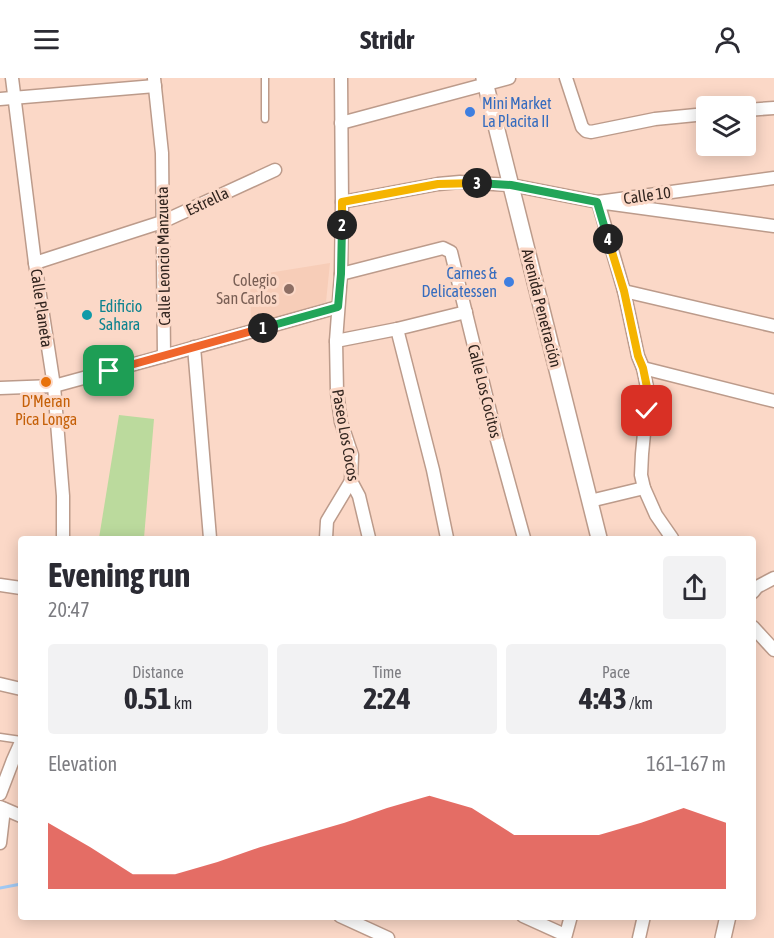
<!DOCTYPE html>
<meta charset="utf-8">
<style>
:root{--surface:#fff;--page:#f2f2f3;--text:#2b2b33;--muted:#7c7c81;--accent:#d93025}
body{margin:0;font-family:"Asap Condensed",sans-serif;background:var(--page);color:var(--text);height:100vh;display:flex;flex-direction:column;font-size:22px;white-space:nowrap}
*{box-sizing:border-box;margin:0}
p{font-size:20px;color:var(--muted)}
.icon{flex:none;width:33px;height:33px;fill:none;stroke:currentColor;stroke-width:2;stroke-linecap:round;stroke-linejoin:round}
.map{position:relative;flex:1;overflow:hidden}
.details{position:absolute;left:18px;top:458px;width:738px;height:384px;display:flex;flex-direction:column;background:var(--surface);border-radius:6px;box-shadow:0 3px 15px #0003}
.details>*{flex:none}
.tools{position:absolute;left:696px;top:18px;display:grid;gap:12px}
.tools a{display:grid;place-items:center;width:60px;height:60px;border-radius:6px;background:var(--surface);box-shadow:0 3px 15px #0003;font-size:30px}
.pin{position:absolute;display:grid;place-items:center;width:51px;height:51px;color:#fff;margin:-26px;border-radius:12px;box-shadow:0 3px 9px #0006}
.km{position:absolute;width:30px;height:30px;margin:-15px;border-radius:50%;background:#222;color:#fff;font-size:16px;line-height:30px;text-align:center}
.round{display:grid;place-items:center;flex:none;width:63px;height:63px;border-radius:6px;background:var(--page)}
.overview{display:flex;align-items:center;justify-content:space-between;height:102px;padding:0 30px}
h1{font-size:33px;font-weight:700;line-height:45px}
.metrics{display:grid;grid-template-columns:repeat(3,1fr);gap:9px;height:102px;padding:6px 30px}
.metrics div{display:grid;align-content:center;border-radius:6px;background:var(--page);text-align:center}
.metrics b{font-size:30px;font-weight:700}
.metrics small{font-size:16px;font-weight:400}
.metrics p{font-size:16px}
.chart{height:168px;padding:12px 30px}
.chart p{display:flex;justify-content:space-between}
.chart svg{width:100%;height:108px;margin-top:6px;fill:var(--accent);opacity:.7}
header{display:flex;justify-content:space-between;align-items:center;height:78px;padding:0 30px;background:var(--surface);font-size:27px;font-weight:700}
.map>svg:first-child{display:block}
.built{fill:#f7cdb8}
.grass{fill:#bbda9d}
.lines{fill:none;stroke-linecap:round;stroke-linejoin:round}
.stream{stroke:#a0c9f4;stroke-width:3}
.service-casing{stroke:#bc9b8b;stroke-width:9}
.minor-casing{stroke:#bc9b8b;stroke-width:15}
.tertiary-casing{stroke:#bc9b8b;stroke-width:18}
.service{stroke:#fff;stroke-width:6}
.minor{stroke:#fff;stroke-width:12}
.tertiary{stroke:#fff;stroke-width:15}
.split-1-casing{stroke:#fff;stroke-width:12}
.split-2-casing{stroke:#fff;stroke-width:12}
.split-3-casing{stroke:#fff;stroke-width:12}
.split-4-casing{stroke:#fff;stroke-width:12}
.split-5-casing{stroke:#fff;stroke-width:12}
.split-1{stroke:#f0652b;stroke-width:8}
.split-2{stroke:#22a559;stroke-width:8}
.split-3{stroke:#f5b400;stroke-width:8}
.split-4{stroke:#22a559;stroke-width:8}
.split-5{stroke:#f5b400;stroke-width:8}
.shop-dot{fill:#3f7fe0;stroke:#fbd8c7;stroke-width:2}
.education-dot{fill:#8d6e63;stroke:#fbd8c7;stroke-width:2}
.culture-dot{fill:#0f9aa8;stroke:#fbd8c7;stroke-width:2}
.food-dot{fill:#e8710a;stroke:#fbd8c7;stroke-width:2}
.labels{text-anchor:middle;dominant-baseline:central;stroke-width:6;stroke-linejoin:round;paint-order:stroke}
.shop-label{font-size:16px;fill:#366cbe;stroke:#fbd8c7;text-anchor:start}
.street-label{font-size:16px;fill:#32251f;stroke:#fbd8c7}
.education-label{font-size:16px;fill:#785e54;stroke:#fbd8c7;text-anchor:end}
.culture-label{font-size:16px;fill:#0d838f;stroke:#fbd8c7;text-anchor:start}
.food-label{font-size:16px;fill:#c56008;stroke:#fbd8c7}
</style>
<header><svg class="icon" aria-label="menu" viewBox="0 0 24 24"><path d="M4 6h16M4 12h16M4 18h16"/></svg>Stridr<svg class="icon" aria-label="person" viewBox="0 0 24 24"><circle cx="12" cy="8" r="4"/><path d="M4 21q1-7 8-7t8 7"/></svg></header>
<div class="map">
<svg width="774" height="860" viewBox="0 0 774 860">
<rect width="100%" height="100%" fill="#fbd8c7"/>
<polygon class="built" points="330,185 326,224 251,248 250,198"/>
<polygon class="grass" points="119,337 154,341 144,460 99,460"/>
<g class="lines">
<polyline class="stream" points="0,810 21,806"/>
<defs>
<g id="service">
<polyline points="265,41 265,0"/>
<polyline points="0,659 21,662"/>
</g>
<g id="minor">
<polyline points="12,0 35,185 54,308 63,418 63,460"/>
<polyline points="154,0 162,75 164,278 338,229"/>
<polyline points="341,0 342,124 341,196 336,263 337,314 341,344 352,377 351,403 359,418 369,460"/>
<polyline points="566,0 582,49 586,53 591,54 655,41 706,36"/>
<polyline points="0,21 155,8"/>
<polyline points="746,32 774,30"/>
<polyline points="341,45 509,0"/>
<polyline points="342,124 438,106 460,104 511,107 598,124 774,100"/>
<polyline points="35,185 162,144 275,92"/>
<polyline points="341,196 443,170 451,174 497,362 524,460"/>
<polyline points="624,213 774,248"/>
<polyline points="397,251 433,392 447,460"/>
<polyline points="336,263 397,251 466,234"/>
<polyline points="194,269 210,460"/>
<polyline points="643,290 774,323"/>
<polyline points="0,310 54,308 164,278"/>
<polyline points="590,423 644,410"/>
<polyline points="326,460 327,443 351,403"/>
<polyline points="672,460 656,437 644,410 641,397 642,376 648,314 643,290 638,278 624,213 598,124 774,148"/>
<polyline points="0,507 21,510"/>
<polyline points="753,514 757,509 774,500"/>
<polyline points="753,549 774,572"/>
<polyline points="0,606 21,611"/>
<polyline points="0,716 13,682 21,664"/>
<polyline points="0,729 21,738"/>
<polyline points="0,765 4,731"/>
<polyline points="340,838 388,860"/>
<polyline points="523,838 565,857"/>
<polyline points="565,860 571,838"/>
<polyline points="639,860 644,838"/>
</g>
<g id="tertiary">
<polyline points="484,0 599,460"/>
<polyline points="723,860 728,838"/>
</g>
</defs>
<use href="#service" class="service-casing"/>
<use href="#minor" class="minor-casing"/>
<use href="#tertiary" class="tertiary-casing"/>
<use href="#service" class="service"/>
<use href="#minor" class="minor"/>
<use href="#tertiary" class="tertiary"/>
</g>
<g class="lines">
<defs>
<polyline id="split-1" points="109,293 263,250"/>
<polyline id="split-2" points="263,250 338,229 341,196 342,147"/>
<polyline id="split-3" points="342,147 342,124 438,106 477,105"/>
<polyline id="split-4" points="477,105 511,107 597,124 608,161"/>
<polyline id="split-5" points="608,161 624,213 638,278 643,290 648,314 647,333"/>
</defs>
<use href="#split-1" class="split-1-casing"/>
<use href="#split-2" class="split-2-casing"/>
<use href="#split-3" class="split-3-casing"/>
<use href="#split-4" class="split-4-casing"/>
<use href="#split-5" class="split-5-casing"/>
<use href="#split-1" class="split-1"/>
<use href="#split-2" class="split-2"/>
<use href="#split-3" class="split-3"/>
<use href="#split-4" class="split-4"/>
<use href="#split-5" class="split-5"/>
</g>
<g class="shop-dot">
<circle cx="470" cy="34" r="6"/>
<circle cx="509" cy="204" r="6"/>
</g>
<circle class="education-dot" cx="289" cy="211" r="6"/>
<circle class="culture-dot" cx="87" cy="237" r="6"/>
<circle class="food-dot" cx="46" cy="304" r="6"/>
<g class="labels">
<g class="shop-label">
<text x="482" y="25">Mini Market<tspan x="482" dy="18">La Placita II</tspan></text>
<text x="497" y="195" text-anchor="end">Carnes &amp;<tspan x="497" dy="18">Delicatessen</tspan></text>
</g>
<g class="street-label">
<text transform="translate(647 117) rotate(-8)">Calle 10</text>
<text transform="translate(207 123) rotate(-25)">Estrella</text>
<text transform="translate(163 178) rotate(-91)">Calle Leoncio Manzueta</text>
<text transform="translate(42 230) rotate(82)">Calle Planeta</text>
<text transform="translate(542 230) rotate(76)">Avenida Penetración</text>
<text transform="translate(485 313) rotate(76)">Calle Los Cocitos</text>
<text transform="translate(346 357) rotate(80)">Paseo Los Cocos</text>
</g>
<g class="education-label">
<text x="277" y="202">Colegio<tspan x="277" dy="18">San Carlos</tspan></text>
</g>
<g class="culture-label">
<text x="99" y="228">Edificio<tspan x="99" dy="18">Sahara</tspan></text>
</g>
<g class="food-label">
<text x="46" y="323">D'Meran<tspan x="46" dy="18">Pica Longa</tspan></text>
</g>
</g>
</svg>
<div class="tools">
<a><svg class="icon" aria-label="layers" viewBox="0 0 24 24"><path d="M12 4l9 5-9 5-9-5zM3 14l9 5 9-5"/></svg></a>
</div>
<div class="pin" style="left:109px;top:293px;background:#1e9e55"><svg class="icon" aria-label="arrive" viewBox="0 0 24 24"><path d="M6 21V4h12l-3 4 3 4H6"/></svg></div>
<div class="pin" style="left:647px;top:333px;background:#d93025"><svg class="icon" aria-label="check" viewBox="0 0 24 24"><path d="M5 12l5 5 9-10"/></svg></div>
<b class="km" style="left:263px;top:250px">1</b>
<b class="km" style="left:342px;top:147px">2</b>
<b class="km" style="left:477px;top:105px">3</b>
<b class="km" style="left:608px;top:161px">4</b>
<section class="details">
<div class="overview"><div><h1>Evening run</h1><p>20:47</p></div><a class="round"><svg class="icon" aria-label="share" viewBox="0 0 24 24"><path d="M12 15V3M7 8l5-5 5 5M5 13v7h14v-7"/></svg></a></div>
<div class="metrics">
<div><p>Distance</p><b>0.51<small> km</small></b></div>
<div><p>Time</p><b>2:24</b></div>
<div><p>Pace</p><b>4:43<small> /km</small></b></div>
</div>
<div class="chart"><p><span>Elevation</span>161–167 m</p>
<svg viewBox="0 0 160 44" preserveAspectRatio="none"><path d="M0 44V17L10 27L20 38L30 38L40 33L50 27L60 22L70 17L80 11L90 6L100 11L110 22L120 22L130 22L140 17L150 11L160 17V44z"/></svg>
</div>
</section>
</div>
